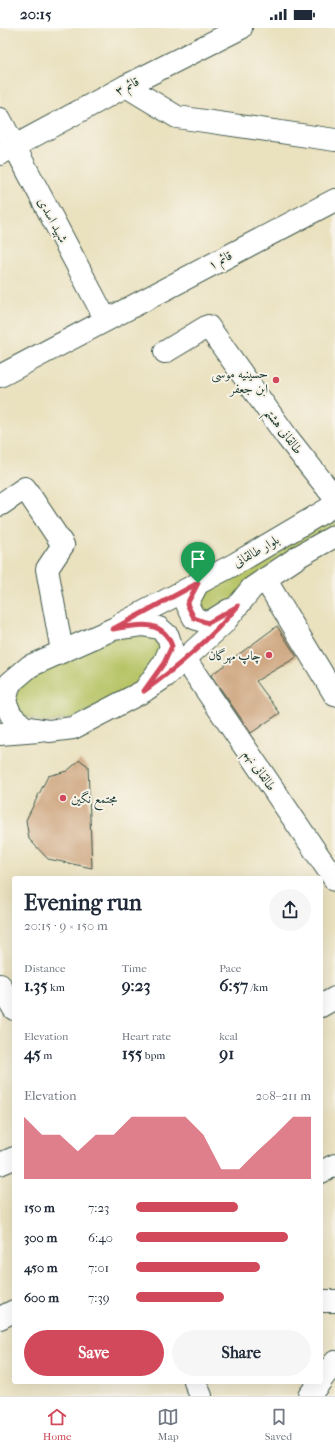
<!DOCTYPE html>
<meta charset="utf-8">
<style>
:root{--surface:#fff;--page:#f6f6f7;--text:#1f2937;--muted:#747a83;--line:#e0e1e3;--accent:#d1495b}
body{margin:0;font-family:"IM FELL French Canon",Amiri,serif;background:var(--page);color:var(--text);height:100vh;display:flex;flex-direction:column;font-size:15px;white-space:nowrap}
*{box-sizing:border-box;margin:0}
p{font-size:13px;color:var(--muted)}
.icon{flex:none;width:22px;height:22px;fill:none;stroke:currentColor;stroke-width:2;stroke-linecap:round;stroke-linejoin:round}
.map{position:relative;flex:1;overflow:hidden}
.sheet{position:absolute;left:12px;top:848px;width:311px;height:508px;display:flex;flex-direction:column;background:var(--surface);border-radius:4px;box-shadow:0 4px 16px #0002}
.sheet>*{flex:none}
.pin{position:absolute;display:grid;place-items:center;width:34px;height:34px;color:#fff;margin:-41px -17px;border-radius:50% 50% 50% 0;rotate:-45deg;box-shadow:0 0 4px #0007}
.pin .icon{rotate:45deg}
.round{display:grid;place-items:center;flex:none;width:42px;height:42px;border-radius:21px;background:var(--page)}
.headline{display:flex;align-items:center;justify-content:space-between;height:68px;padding:0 12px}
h1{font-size:22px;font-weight:700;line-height:30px}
.figures{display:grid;grid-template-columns:repeat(3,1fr);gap:6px;height:68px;padding:4px 12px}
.figures div{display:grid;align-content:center}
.figures b{font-size:17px;font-weight:700}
.figures small{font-size:11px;font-weight:400}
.figures p{font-size:11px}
.chart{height:112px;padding:8px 12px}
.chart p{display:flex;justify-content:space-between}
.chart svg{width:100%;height:72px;margin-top:4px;fill:var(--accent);opacity:.7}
.action{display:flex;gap:8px;margin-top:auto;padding:8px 12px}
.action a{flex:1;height:46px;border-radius:24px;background:var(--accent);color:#fff;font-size:16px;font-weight:700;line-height:46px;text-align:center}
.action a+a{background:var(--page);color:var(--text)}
ul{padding:0 12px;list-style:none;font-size:13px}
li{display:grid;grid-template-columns:64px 48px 1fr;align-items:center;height:30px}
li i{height:10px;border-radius:5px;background:var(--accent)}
.status{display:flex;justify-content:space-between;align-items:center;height:28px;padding:0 20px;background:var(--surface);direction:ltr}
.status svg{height:11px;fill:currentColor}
.tabs{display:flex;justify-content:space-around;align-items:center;height:56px;border-top:1px solid var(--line);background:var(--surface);font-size:11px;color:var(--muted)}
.tabs a{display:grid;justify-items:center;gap:2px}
.tabs .active{color:var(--accent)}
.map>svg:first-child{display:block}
.green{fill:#b8c567;stroke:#6c814e}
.building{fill:#cea57f}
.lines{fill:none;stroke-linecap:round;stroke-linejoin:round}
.minor-casing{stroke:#3d5649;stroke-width:24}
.major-casing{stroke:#3d5649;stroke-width:24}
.minor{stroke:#fff;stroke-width:22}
.major{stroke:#fff;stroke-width:22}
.route-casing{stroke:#fff;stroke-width:8}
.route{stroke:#d1495b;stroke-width:5}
.poi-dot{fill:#d1495b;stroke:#f7f3e8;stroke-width:1.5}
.labels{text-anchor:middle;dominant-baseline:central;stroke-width:4;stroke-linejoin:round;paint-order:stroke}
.street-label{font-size:13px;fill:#1f3d34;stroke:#f7f3e8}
.poi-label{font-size:13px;fill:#1f3d34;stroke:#f7f3e8;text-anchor:end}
</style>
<div class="status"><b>20:15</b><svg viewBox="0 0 49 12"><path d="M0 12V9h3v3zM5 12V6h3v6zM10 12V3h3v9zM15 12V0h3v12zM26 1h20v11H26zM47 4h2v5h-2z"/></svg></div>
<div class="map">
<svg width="335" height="1368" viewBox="0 0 335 1368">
<rect width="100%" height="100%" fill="#f7f3e8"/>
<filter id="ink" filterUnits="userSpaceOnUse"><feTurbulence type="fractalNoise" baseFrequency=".025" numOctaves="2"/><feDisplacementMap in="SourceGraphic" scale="8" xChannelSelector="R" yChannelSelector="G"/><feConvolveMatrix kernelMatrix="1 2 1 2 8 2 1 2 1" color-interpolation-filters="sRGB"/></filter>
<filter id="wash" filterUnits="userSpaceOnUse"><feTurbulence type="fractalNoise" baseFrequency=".012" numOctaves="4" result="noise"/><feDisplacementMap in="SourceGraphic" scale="16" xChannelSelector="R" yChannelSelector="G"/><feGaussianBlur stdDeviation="0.9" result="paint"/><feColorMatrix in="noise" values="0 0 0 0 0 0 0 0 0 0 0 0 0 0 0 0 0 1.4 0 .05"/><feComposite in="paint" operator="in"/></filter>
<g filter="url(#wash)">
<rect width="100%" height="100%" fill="#eae1bf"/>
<g class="green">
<polygon points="335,482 335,502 235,573 202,586 196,574 203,560"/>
<polygon points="151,607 162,621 141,656 76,689 45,695 23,687 13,673 19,657 34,645 118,608"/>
</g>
<g id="blocks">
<g class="building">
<polygon points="277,598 297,629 256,653 280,685 251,705 211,647"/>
<polygon points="80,732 88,738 92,840 48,831 29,811 26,792 48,748 67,743"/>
</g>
</g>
</g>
<g filter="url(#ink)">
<use href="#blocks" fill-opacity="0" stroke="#3d5649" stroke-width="1"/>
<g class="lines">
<defs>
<g id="minor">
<polyline points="126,58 177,89 335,112"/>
<polyline points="0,91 106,292"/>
<polyline points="0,126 126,58 241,0"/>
<polyline points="165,324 208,298 287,409 335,470"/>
<polyline points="0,348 335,172"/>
<polyline points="0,477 25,460 63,517 47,541 62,623"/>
<polyline points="265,551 335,667"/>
<polyline points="185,631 335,852"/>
<polyline points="321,978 335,970"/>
<polyline points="0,1136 14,1130"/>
<polyline points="321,1144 335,1137"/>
<polyline points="321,1273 335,1273"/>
<polyline points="0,1290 14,1283"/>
<polyline points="321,1352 335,1334"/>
<polyline points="309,1368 320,1354"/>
</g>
<g id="major">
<polyline points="198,555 187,576 194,590 208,595 229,582"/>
<polyline points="121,596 235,536 335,477"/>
<polyline points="144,663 164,635 171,619 168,608 159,600 142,597 113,601 30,638 10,655 5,673 11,687 24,699 49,703 73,700 144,663 166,648 223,596 252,560 301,527 335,508"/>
<polyline points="0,706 39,703"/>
<polyline points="0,957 14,981"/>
<polyline points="195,1354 201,1368"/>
</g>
</defs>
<use href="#minor" class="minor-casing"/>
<use href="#major" class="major-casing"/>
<use href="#minor" class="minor"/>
<use href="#major" class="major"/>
</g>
</g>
<g class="lines" filter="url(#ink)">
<defs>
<path id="route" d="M198,555L187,576L194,590L208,595L238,578C211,610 178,639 144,663L164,635L172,618C162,590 138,597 113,601Z"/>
</defs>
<use href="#route" class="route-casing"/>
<use href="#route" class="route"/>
</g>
<g class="poi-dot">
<circle cx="276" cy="352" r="4"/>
<circle cx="269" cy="627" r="4"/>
<circle cx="63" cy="770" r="4"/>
</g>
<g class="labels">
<g class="street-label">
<text transform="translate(127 58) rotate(-28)">قائم ٣</text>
<text transform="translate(53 192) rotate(62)">شهید اسدی</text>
<text transform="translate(220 232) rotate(-28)">قائم ١</text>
<text transform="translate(284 403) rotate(53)">طالقانی هشتم</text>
<text transform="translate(256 523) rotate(-30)">بلوار طالقانی</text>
<text transform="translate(260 742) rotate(56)">طالقانی نهم</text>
</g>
<g class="poi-label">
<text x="268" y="345">حسینیه موسی<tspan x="268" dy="15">ابن جعفر</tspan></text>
<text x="261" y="627">چاپ مهرگان</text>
<text x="71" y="770" text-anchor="start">مجتمع نگین</text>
</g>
</g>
</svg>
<div class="pin" style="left:198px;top:555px;background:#1e9e55"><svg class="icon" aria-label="arrive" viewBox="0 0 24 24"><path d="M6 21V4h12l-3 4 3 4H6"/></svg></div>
<section class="sheet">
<div class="headline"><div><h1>Evening run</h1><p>20:15 · 9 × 150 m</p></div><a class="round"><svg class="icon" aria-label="share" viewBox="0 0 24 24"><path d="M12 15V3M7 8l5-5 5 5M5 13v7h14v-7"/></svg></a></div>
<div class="figures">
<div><p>Distance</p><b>1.35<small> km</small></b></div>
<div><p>Time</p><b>9:23</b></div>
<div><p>Pace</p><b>6:57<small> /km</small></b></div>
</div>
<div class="figures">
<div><p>Elevation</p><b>45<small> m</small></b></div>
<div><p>Heart rate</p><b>155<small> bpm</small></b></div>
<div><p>kcal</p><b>91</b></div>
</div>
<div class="chart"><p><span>Elevation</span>208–211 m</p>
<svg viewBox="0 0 160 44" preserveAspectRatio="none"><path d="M0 44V6L10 17L20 17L30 27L40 17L50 17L60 6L70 6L80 6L90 6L100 17L110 38L120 38L130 27L140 17L150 6L160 6V44z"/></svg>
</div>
<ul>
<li><b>150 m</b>7:23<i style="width:58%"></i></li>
<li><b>300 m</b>6:40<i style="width:87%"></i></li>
<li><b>450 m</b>7:01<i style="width:71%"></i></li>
<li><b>600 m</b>7:39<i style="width:50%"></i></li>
</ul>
<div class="action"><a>Save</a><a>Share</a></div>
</section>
</div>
<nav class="tabs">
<a class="active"><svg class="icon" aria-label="home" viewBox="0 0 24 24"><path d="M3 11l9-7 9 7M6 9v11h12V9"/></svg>Home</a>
<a><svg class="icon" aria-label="map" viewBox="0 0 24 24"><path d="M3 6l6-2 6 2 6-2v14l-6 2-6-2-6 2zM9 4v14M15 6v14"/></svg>Map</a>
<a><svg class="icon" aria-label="saved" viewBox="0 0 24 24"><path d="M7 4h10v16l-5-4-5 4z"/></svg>Saved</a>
</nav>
